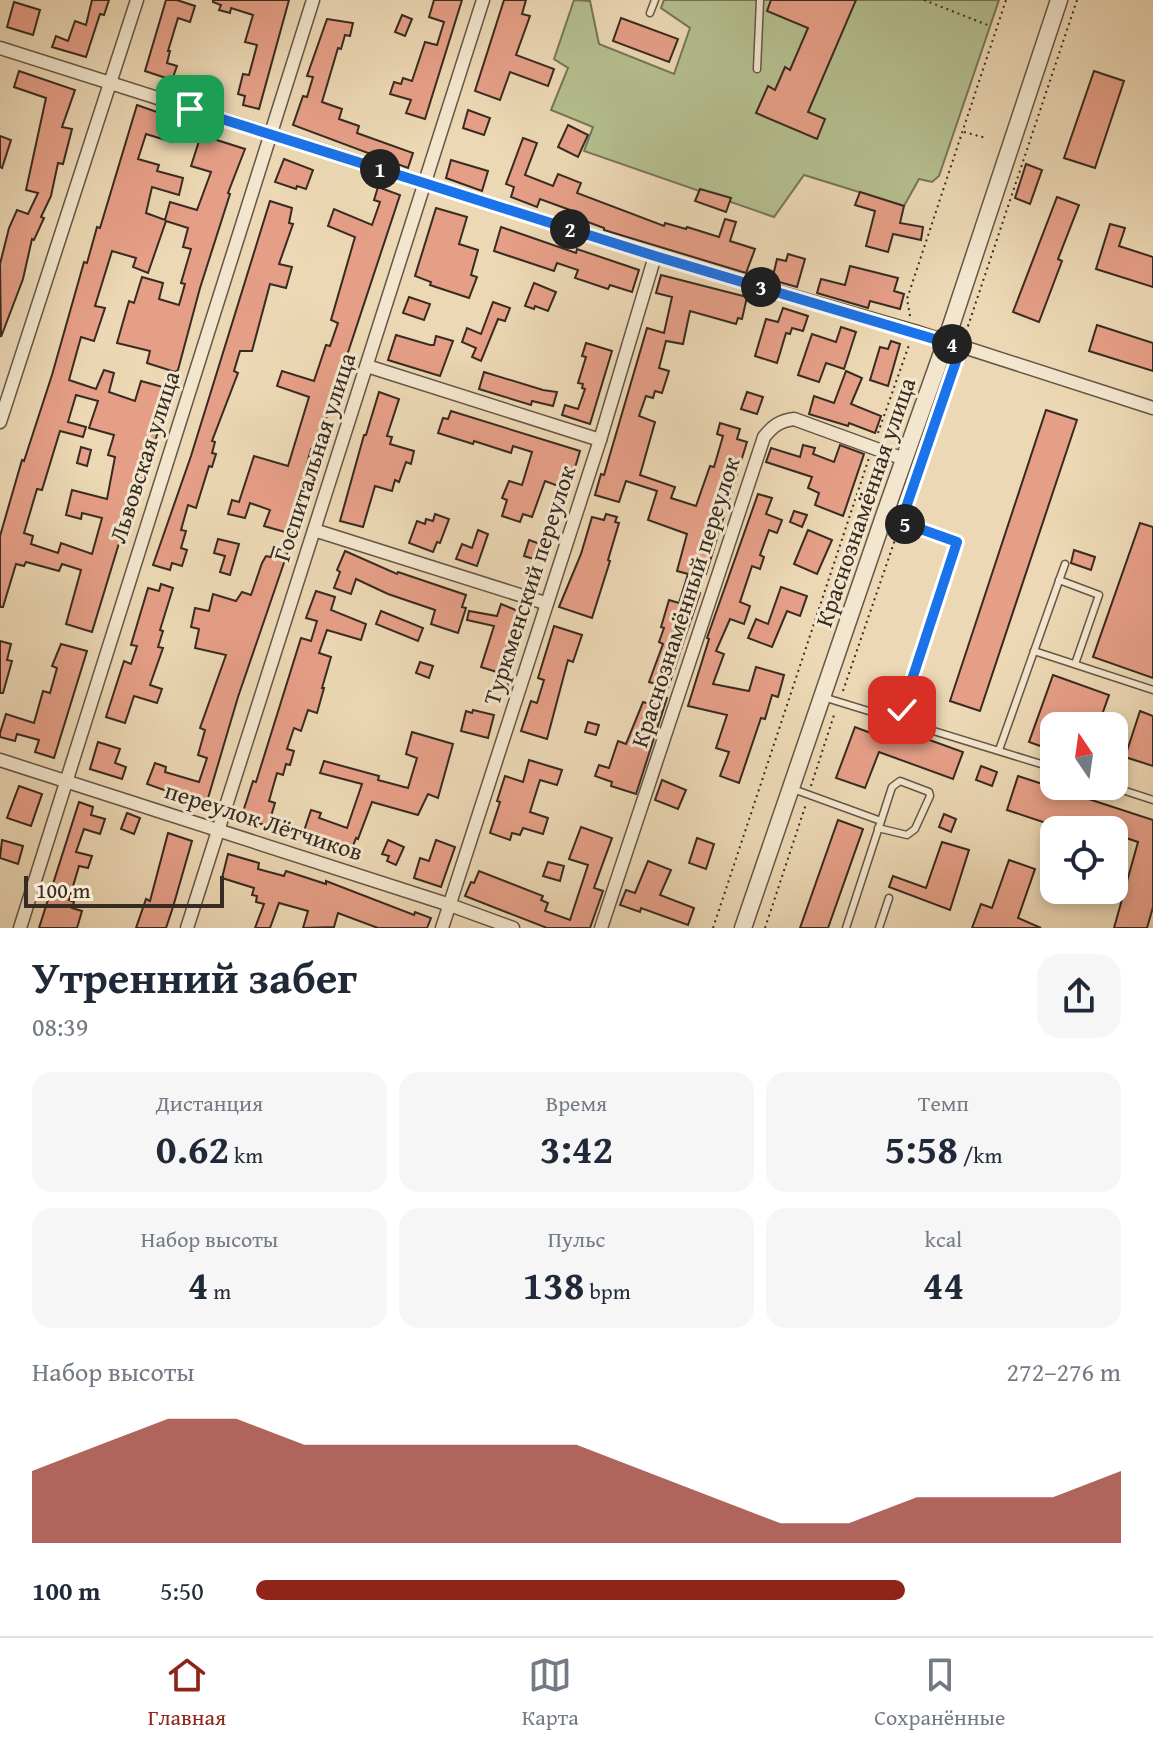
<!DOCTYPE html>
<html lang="ru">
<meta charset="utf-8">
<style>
:root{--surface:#fff;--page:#f6f6f7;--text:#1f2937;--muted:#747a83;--line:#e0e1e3;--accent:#8f2418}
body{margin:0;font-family:"Gentium Book Plus",serif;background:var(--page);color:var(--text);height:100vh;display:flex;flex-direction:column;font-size:30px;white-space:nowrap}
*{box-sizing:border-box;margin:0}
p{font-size:26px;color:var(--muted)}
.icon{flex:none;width:44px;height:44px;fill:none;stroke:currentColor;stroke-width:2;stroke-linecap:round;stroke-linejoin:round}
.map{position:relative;height:928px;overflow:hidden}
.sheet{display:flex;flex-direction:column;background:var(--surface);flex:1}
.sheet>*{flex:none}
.needle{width:52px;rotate:347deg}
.tools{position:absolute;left:1040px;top:712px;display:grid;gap:16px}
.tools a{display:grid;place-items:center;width:88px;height:88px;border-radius:16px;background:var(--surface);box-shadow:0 4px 12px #0003;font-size:40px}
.scale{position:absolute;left:24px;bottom:20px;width:200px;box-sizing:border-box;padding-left:8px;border:4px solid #382b21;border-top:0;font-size:22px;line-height:28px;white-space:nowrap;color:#382b21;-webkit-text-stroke:6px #f3e6ce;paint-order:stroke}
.pin{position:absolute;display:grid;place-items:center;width:68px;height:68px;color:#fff;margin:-34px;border-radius:16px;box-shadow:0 4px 12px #0006}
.km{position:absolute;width:40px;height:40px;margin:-20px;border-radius:50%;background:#222;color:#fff;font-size:22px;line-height:40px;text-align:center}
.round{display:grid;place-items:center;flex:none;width:84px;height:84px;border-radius:24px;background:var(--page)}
.headline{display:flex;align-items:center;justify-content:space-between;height:136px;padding:0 32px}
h1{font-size:44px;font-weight:800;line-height:60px}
.metrics{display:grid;grid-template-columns:repeat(3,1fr);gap:12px;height:136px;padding:8px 32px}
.metrics div{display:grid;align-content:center;border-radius:20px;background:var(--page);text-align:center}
.metrics b{font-size:40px;font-weight:800}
.metrics small{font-size:22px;font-weight:400}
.metrics p{font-size:22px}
.chart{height:224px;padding:16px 32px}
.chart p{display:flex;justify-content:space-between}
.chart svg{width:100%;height:144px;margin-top:8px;fill:var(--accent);opacity:.7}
ul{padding:0 32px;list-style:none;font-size:26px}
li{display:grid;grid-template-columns:128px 96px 1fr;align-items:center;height:60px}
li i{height:20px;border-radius:10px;background:var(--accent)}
.tab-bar{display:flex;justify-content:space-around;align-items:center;height:112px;border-top:2px solid var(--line);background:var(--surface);font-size:22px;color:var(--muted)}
.tab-bar a{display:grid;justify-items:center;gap:4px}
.tab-bar .active{color:var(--accent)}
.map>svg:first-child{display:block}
.green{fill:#b5bf8f;stroke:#767558;stroke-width:2}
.building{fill:#e69f87;stroke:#382b21;stroke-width:2;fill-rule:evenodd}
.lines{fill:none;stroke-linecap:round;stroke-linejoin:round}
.service-casing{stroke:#655646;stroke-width:9}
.minor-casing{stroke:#655646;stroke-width:15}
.tertiary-casing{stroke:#655646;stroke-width:19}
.path{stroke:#382b21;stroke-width:2;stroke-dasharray:2 4;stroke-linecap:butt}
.service{stroke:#f3e6ce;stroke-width:6}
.minor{stroke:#f3e6ce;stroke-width:12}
.tertiary{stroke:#f3e6ce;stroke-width:16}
.route-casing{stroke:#fff;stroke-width:16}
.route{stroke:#1a73e8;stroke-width:10}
.labels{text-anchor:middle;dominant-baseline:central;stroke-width:6;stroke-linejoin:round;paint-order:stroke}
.street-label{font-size:24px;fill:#382b21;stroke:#f3e6ce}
</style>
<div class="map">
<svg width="1153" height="928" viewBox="0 0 1153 928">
<rect width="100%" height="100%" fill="#ecd8b4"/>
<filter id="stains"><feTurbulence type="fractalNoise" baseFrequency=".0025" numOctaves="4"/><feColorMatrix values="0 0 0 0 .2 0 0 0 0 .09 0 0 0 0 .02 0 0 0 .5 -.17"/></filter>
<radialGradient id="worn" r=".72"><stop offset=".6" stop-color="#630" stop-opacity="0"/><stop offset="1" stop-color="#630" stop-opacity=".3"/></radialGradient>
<polygon class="green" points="574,0 590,1 599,44 674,74 690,28 661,8 664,0 999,0 939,176 932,182 919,179 904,206 804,175 774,217 584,151 593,127 551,110 568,68 554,59"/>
<g class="building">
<polygon points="92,0 109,0 104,15 100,14 86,57 52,47 56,36 68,41 75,21 86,25"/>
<polygon points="166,0 177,0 195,6 190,22 178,18 168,51 170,51 167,63 177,66 172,80 145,71"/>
<polygon points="213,0 289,0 259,109 243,105 245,96 238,94 243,74 249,75 257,45 245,42 253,15 231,8 230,13 219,10 221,5 213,2"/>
<polygon points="434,0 462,0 425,119 406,113 411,100 390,94 394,82 401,84 403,78 412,81 425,42 437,45 444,22 429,17"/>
<polygon points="504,0 526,0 522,14 530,16 516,55 554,69 548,86 510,72 500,100 475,91"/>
<polygon points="771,0 856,0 808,112 825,119 817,139 756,113 768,86 775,90 785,67 790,70 808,28 767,11"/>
<polygon points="14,2 40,10 33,35 7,27"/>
<polygon points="402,15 412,19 405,36 395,32"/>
<polygon points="621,18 678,39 669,62 613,41"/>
<polygon points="327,19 353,23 350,36 345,35 341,49 338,48 322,102 342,109 339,119 359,126 357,133 413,153 408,168 293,125 303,96 307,97 313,77 307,76"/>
<polygon points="19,71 75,90 62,127 72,129 63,164 58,163 51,196 41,217 44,218 34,240 32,239 23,279 1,337 0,264 9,228 17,210 28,214 38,193 26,190 46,98 14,87"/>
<polygon points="1094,71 1124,81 1095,168 1064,158"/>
<path d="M137,105L180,120L172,142L146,134L138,159L159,165L157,171L183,178L179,195L152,187L146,213L165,220L170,202L197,210L211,172L191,166L201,135L245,149L228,193L230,194L200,288L178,370L175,372L147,363L150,351L117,343L129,301L134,303L142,277L163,283L159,299L179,305L185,284L181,283L191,249L183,247L188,228L166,221L148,273L133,267L136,258L112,251L95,306L105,308L94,341L81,337L69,380L96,389L104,370L114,373L109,392L135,401L141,381L170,389L155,442L152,441L140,485L137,484L92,632L66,624L81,570L62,564L59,571L26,562L24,566L16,564L3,607H0V536L22,460L24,461L52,375L84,262L87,263L97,227L100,228ZM76,395L98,401L89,428L114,435L108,455L115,457L107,499L72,490L66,515L81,519L82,513L102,518L92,554L61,543L58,553L31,544L33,536L24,533L37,489L42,490L60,431L83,437L86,427L68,422Z"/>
<polygon points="468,110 490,118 484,135 463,128"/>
<polygon points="568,125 588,135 578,157 558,147"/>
<polygon points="0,136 11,140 2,168 0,167"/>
<polygon points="523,138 537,143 525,175 553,186 558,174 581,183 577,193 664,226 665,223 686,229 687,227 719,237 725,219 736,222 730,241 755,249 746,273 604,230 604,228 569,215 570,210 540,199 537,207 511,197 514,187 506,184"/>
<polygon points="284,159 313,170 306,189 297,186 296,189 275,182"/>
<polygon points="451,160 488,171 482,191 446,178"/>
<polygon points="1026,164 1042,170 1030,204 1015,198"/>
<polygon points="378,187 400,195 323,428 318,451 311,449 305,471 312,473 292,534 264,526 270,510 250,503 245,518 228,514 232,500 239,502 254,456 288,466 309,397 277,386 282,371 314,381 326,345 330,346 338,323 331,320 355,237 328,226 334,209 372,225 380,202 374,200"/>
<polygon points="700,189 731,198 726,212 695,201"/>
<polygon points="860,192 904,206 900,223 923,227 921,240 893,234 888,252 866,246 875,211 855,205"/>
<polygon points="1057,197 1079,205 1058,259 1062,261 1039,322 1013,312"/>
<polygon points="270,201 292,208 289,223 293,224 279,264 292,267 286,288 270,284 252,351 240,351 234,371 238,373 212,441 215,442 212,453 216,454 212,467 209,466 196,508 188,505 181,530 186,531 181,548 187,550 182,566 172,563 170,570 153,565 191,456"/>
<polygon points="436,208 467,217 459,244 478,250 471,275 477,277 469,298 430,285 431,282 415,276"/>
<polygon points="1110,224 1125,228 1119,246 1153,257 1153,287 1096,269"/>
<polygon points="501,227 576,253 577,249 639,270 632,292 610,285 608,289 575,278 578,270 557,263 554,271 494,251"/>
<polygon points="788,254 805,259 797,287 772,280 777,259 786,261"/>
<polygon points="850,266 898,278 894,291 904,294 900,309 870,301 868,308 817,293 821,279 845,285"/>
<polygon points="661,275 747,297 742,319 738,318 736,324 690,311 683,344 666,341 659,368 669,371 662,393 655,391 653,398 646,396 639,416 655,422 640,475 675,487 671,498 696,506 710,466 714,467 723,436 717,434 720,423 740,429 737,439 747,442 706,574 700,572 695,591 700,593 668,688 649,682 663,644 659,642 664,628 661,627 669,600 679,603 688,574 677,571 687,534 648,520 657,491 626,481 619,502 595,495 601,474 604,475 647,328 664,333 672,297 656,293"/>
<polygon points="534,283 556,292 548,311 535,306 534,309 525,306"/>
<polygon points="409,297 430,304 424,320 403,313"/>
<polygon points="493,302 510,308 505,321 498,319 481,361 472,357 476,348 462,342 467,328 481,334"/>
<polygon points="783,308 808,316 803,331 792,328 790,334 786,333 777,363 755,356 766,319 778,322"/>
<polygon points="1097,325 1153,343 1153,371 1089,351"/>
<polygon points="841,327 856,332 844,369 826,363 819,382 798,375 812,334 836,342"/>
<polygon points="396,335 430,345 434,345 436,336 453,341 440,376 388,360"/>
<polygon points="891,341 900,344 888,386 870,380 880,347 888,349"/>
<polygon points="586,343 612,351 590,424 562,415 565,405 578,409 585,389 582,388 583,384 578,383 586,357 582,356"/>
<polygon points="846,371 862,378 851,404 881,416 875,433 849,423 848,426 809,414 814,396 834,403"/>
<polygon points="484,372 543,390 557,392 553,406 532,401 531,405 479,389"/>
<polygon points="379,392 399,399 387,436 392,437 390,444 414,451 411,464 406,462 399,482 395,480 392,491 375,486 363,527 340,521 364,435 366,435"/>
<polygon points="747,392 763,397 757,414 741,409"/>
<polygon points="1046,410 1077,420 980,711 950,701"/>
<polygon points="451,411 580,451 571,481 563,479 561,487 545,481 532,517 523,514 520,522 502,516 507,500 502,498 509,481 522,485 532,452 513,446 511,453 474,441 473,444 438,433 443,418 448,419"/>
<polygon points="803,445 815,448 813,454 834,462 840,445 864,454 843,516 815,505 819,493 808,488 812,477 766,462 771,448 800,457"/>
<polygon points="81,447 91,450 87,466 77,463"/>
<polygon points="758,494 772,498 766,514 782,520 777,533 769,530 760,555 764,557 760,569 752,566 740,602 750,606 744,624 730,619 716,651 724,654 713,684 749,691 756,667 784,675 778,697 772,695 765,719 761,718 739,783 720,776 729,752 716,748 727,715 688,706 709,639 707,638"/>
<polygon points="794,511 807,515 802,527 790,522"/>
<polygon points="435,514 449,519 440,543 437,542 433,552 409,543 417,521 425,524 426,519 433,521"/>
<polygon points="606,514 617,517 615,522 619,523 608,560 610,561 592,618 559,607 581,554 592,517 604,520"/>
<polygon points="1140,523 1153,527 1153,678 1093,657"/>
<polygon points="478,530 488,534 477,566 456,559 462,544 472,548"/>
<polygon points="808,530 832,540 817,574 794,564"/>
<polygon points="218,539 239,544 230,575 220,572 225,556 214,553"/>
<polygon points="529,540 549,547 544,562 524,556"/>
<polygon points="274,547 288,551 238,697 206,805 147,784 155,763 166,767 165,772 199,782 207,758 198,755 205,730 200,728 226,655 195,648 199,629 191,627 195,608 209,611 213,594 236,601 242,592 251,595 262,563 266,556 271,557"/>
<polygon points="1074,550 1095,557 1091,570 1071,563"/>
<polygon points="345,551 397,574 398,572 466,595 462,607 466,608 458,633 431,624 435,610 388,594 356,579 351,594 334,588 340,572 337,570"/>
<polygon points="161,584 173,588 160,630 163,631 158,647 163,648 150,685 162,689 157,703 134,696 125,723 106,717 124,661 131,664 137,646 131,645 148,588 159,591"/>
<polygon points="781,587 807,596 800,616 787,611 772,647 748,638 756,619 768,624"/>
<polygon points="316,591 335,597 331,610 366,624 361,640 327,630 319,653 331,657 322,688 324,688 317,713 308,710 301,731 294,728 287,749 294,751 290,765 286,764 283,775 277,773 269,801 275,803 268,826 241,818 253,781 256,782 301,638 311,641 317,621 306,618"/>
<polygon points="501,604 528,615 506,677 510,678 507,688 493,684 497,672 481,667 494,626 467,620 469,611 497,616"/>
<polygon points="381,611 423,628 418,641 376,624"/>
<polygon points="554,626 582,635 573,662 568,660 547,739 521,731 531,701 537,703 544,680 538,678"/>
<polygon points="0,641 11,644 7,660 12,661 3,693 0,693"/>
<polygon points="61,644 87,651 54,758 35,752 39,740 17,734 15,741 0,737 0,733 6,714 34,723 43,691 50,693 57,668 52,666"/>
<polygon points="420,662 433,666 429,678 416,673"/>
<polygon points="1053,675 1109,695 1098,726 1054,726 1054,751 1029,742"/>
<polygon points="657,695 667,698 636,794 611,786 612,782 595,776 599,765 609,768 618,741 626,744 643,702 653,705"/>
<polygon points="473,710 494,715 488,738 461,731 466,711 472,713"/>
<polygon points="1140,711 1153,716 1153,766 1125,757"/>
<polygon points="588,722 599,725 596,735 585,732"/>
<polygon points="888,725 963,752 953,779 879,752 865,788 836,778 855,727 884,738"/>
<polygon points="412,732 453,744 438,798 428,794 418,815 372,802 358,839 356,838 350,854 302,837 311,810 321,813 319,818 347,828 362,784 320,773 324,761 379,776 378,780 408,788 417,758 406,754"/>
<polygon points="98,742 120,749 115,763 126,767 122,779 90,769"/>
<polygon points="529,760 562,770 557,785 540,780 530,812 548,818 543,834 523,828 520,835 512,833 510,840 490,833 500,802 497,801 505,776 523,782"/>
<polygon points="981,766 997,772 992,786 976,780"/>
<polygon points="1018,776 1153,820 1153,907 1147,928 1114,928 1138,842 1114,834 1114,830 1067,830 1007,810"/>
<polygon points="662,780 686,790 678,809 655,800"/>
<polygon points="19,786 42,794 31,826 7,818"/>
<polygon points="79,802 93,807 91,815 105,819 100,834 84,829 76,852 92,856 88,868 79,866 69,900 74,902 72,908 82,911 77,928 39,928"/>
<polygon points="127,813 140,818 134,834 121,829"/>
<polygon points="944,814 956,819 951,832 939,827"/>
<polygon points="838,820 863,829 828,928 800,928"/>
<polygon points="581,827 612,838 594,888 603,891 590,928 547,928 465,896 471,882 474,883 479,871 543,896 541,900 548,903 545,911 570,920 588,865 569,859"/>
<polygon points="168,833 192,841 173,907 166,928 136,928 146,899 150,901"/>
<polygon points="697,838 714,844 706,869 689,863"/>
<polygon points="2,840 23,846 18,864 0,858"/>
<polygon points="388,840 404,847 396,865 387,861 389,856 382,854"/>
<polygon points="436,840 455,847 441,887 414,878 420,858 429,861"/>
<polygon points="942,842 969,850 950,910 889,887 893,876 926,888"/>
<polygon points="228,854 259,863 258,869 284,876 286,871 326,884 326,881 414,915 415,912 431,918 427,928 378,928 338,913 334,927 303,928 308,911 279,903 270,928 255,928 264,904 256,902 257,896 252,895 254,888 222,878"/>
<polygon points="1009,860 1035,869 1018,918 1041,928 972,928 981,904 992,908"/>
<polygon points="648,861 671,870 660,895 694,908 688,925 641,908 640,912 620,905 626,890 635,893"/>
<polygon points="548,862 564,866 560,881 543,876"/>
</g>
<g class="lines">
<defs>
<g id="service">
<polyline points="650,13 655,0"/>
<polyline points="757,69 760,0"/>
<polyline points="887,517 957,542 902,710"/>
<polyline points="1059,580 1099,595 1075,664"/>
<polyline points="1034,651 1153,690"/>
<polyline points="823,697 1054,768"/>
<polyline points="999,750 1065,564"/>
<polyline points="1110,786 1153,800"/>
<polyline points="793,789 881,821 846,928"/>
<polyline points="878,828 907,835 915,829 930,796 929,792 900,781 892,787 881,821"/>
<polyline points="879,928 889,898"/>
</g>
<g id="minor">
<polyline points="0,48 655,256 914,331 1153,408"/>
<polyline points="367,366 600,440"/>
<polyline points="0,422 137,0"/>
<polyline points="314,530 545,603"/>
<polyline points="0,760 450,905 513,928"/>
<polyline points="20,928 313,0"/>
<polyline points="187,928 483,0"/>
<polyline points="442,928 600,440 655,256"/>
<path d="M601,928L764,437C773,426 779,421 794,419L904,459"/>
</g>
<polyline id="tertiary" points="743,928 884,516 943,350 1059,0"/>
</defs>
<use href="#service" class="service-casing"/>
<use href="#minor" class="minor-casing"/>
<use href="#tertiary" class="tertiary-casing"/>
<g class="path">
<polyline points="924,0 990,26"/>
<polyline points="964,132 986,138"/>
<polyline points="910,316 907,299 1006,0"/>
<polyline points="966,332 1077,0"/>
<polyline points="878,433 909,345"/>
<polyline points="904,513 955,364"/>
<polyline points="843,691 898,531"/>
<polyline points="811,786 835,712"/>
<polyline points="713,928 869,458"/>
<polyline points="765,928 806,804"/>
</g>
<use href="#service" class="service"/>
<use href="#minor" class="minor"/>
<use href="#tertiary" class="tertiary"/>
</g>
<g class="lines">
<defs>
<polyline id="route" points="190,109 655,256 961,347 901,522 957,542 902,710"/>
</defs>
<use href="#route" class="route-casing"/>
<use href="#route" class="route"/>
</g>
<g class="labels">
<g class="street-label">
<text transform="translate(144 457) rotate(-72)">Львовская улица</text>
<text transform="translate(314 457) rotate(-72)">Госпитальная улица</text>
<text transform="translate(865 502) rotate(-71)">Краснознамённая улица</text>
<text transform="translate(529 585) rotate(-72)">Туркменский переулок</text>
<text transform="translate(685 602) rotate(-72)">Краснознамённый переулок</text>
<text transform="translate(264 821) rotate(18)">переулок Лётчиков</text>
</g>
</g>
<rect width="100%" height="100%" filter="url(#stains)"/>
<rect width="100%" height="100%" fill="url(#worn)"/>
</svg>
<div class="tools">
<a><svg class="needle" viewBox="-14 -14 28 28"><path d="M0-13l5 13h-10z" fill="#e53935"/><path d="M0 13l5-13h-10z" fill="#747a83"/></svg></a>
<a><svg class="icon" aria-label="locate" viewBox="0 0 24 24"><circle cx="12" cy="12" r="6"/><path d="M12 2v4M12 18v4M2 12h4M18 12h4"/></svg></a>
</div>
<div class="scale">100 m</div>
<div class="pin" style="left:190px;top:109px;background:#1e9e55"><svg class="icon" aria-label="arrive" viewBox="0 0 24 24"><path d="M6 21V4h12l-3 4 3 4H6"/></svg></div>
<div class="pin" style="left:902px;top:710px;background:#d93025"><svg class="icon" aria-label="check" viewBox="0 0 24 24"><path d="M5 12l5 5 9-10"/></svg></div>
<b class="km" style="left:380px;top:169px">1</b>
<b class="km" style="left:570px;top:229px">2</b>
<b class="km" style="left:761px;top:287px">3</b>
<b class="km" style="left:952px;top:344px">4</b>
<b class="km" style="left:905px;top:524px">5</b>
</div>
<section class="sheet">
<div class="headline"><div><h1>Утренний забег</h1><p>08:39</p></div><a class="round"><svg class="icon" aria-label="share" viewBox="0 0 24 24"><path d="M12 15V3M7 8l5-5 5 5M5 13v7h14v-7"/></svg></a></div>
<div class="metrics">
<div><p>Дистанция</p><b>0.62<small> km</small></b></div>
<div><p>Время</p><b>3:42</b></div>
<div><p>Темп</p><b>5:58<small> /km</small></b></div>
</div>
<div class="metrics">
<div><p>Набор высоты</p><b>4<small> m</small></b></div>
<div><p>Пульс</p><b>138<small> bpm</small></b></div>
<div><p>kcal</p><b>44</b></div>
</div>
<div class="chart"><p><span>Набор высоты</span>272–276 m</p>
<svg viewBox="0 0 160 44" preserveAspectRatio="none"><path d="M0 44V22L10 14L20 6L30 6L40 14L50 14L60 14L70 14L80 14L90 22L100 30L110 38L120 38L130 30L140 30L150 30L160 22V44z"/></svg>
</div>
<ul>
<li><b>100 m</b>5:50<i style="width:75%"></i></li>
</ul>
</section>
<nav class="tab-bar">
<a class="active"><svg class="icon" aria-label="home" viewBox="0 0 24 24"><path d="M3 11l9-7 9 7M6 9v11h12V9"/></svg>Главная</a>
<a><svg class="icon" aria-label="map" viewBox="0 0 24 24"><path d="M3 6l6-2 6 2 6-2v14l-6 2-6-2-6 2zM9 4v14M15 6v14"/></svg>Карта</a>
<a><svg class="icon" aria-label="saved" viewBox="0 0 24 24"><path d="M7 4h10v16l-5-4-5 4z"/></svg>Сохранённые</a>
</nav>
